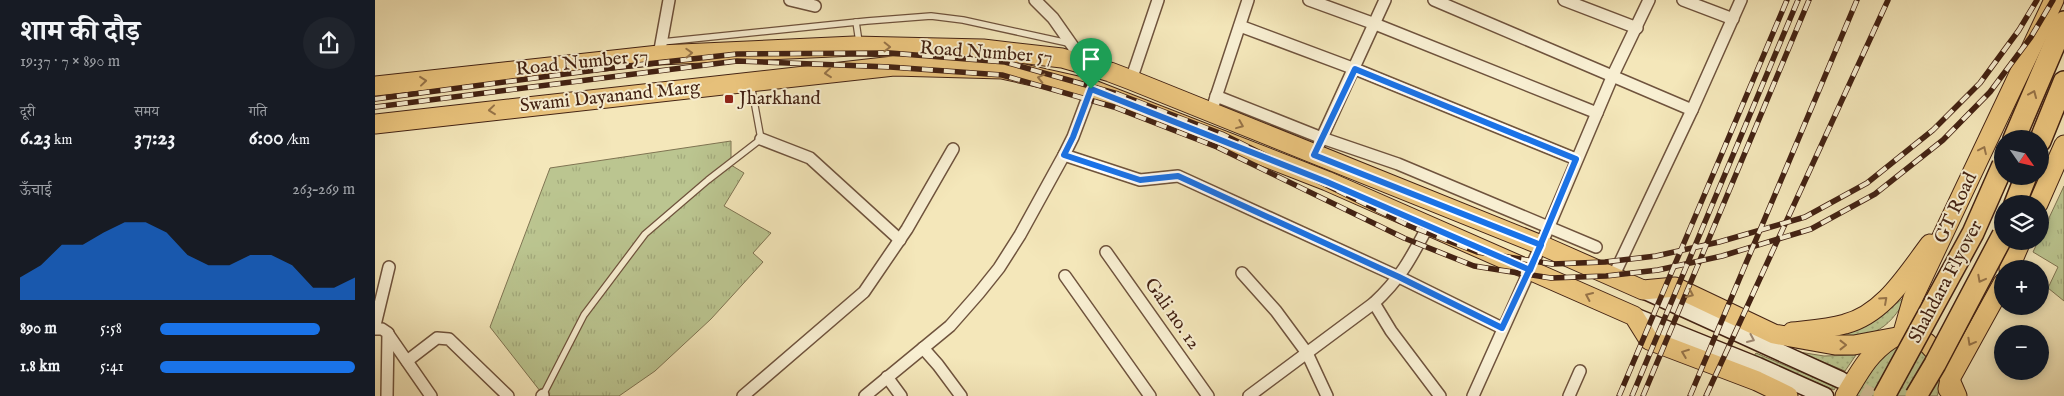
<!DOCTYPE html>
<html lang="hi">
<meta charset="utf-8">
<style>
:root{--surface:#171b24;--page:#20242c;--text:#f1f3f6;--muted:#9ea1a6;--accent:#1a73e8}
body{margin:0;font-family:"IM FELL English","Noto Serif Devanagari",serif;background:var(--page);color:var(--text);height:100vh;display:flex;flex-direction:column;font-size:19px;white-space:nowrap}
*{box-sizing:border-box;margin:0}
p{font-size:16px;color:var(--muted)}
.icon{flex:none;width:28px;height:28px;fill:none;stroke:currentColor;stroke-width:2;stroke-linecap:round;stroke-linejoin:round}
.map{position:relative;flex:1;overflow:hidden}
.details{display:flex;flex-direction:column;background:var(--surface);width:375px}
.details>*{flex:none}
.needle{width:32px;rotate:124deg}
.fabs{position:absolute;left:1619px;top:130px;display:grid;gap:10px}
.fabs a{display:grid;place-items:center;width:55px;height:55px;border-radius:50%;background:var(--surface);box-shadow:0 2px 8px #0003;font-size:25px}
.pin{position:absolute;display:grid;place-items:center;width:42px;height:42px;color:#fff;margin:-51px -21px;border-radius:50% 50% 50% 0;rotate:-45deg;box-shadow:0 0 5px #0007}
.pin .icon{rotate:45deg}
.round{display:grid;place-items:center;flex:none;width:52px;height:52px;border-radius:26px;background:var(--page)}
.overview{display:flex;align-items:center;justify-content:space-between;height:85px;padding:0 20px}
h1{font-size:28px;font-weight:700;line-height:38px}
.figures{display:grid;grid-template-columns:repeat(3,1fr);gap:8px;height:85px;padding:5px 20px}
.figures div{display:grid;align-content:center}
.figures b{font-size:21px;font-weight:700}
.figures small{font-size:14px;font-weight:400}
.figures p{font-size:14px}
.chart{height:140px;padding:10px 20px}
.chart p{display:flex;justify-content:space-between}
.chart svg{width:100%;height:90px;margin-top:5px;fill:var(--accent);opacity:.7}
ul{padding:0 20px;list-style:none;font-size:16px}
li{display:grid;grid-template-columns:80px 60px 1fr;align-items:center;height:38px}
li i{height:12px;border-radius:6px;background:var(--accent)}
main{display:flex;flex:1;min-height:0}
.map>svg:first-child{display:block}
.grass{fill:url(#grass-tufts);stroke:#7f7452}
.garden{fill:url(#garden-dots);stroke:#7f7452}
.lines{fill:none;stroke-linecap:round;stroke-linejoin:round}
.secondary-tunnel{stroke:#d1c099;stroke-width:16;stroke-dasharray:16 8;stroke-linecap:butt}
.lane-casing{stroke:#6f533d;stroke-width:8}
.street-casing{stroke:#6f533d;stroke-width:14}
.secondary-casing{stroke:#432213;stroke-width:19}
.primary-casing{stroke:#432213;stroke-width:21}
.highway-casing{stroke:#432213;stroke-width:24}
.lane{stroke:#f8efd2;stroke-width:5.5}
.street{stroke:#f8efd2;stroke-width:11}
.secondary{stroke:#f8efd2;stroke-width:16}
.primary{stroke:#eac47d;stroke-width:19}
.highway{stroke:#eac47d;stroke-width:21}
.rail-casing{stroke:#432213;stroke-width:5.5}
.rail{stroke:#f8efd2;stroke-width:4;stroke-dasharray:11;stroke-linecap:butt}
.highway-bridge-casing{stroke:#432213;stroke-width:24;stroke-linecap:butt}
.highway-bridge{stroke:#eac47d;stroke-width:21}
.oneway{stroke:#967348}
.oneway2{stroke:#9e8872}
.route-casing{stroke:#fff;stroke-width:10}
.route{stroke:#1a73e8;stroke-width:6}
.poi-dot{fill:#8f2418;stroke:#f8efd2;stroke-width:2}
.labels{text-anchor:middle;dominant-baseline:central;stroke-width:4;stroke-linejoin:round;paint-order:stroke}
.street-label{font-size:19px;fill:#432213;stroke:#f8efd2}
.poi-label{font-size:19px;fill:#432213;stroke:#f8efd2;text-anchor:start}
</style>
<main>
<section class="details">
<div class="overview"><div><h1>शाम की दौड़</h1><p>19:37 · 7 × 890 m</p></div><a class="round"><svg class="icon" aria-label="share" viewBox="0 0 24 24"><path d="M12 15V3M7 8l5-5 5 5M5 13v7h14v-7"/></svg></a></div>
<div class="figures">
<div><p>दूरी</p><b>6.23<small> km</small></b></div>
<div><p>समय</p><b>37:23</b></div>
<div><p>गति</p><b>6:00<small> /km</small></b></div>
</div>
<div class="chart"><p><span>ऊँचाई</span>263–269 m</p>
<svg viewBox="0 0 160 44" preserveAspectRatio="none"><path d="M0 44V33L10 27L20 17L30 17L40 11L50 6L60 6L70 11L80 22L90 27L100 27L110 22L120 22L130 27L140 38L150 38L160 33V44z"/></svg>
</div>
<ul>
<li><b>890 m</b>5:58<i style="width:82%"></i></li>
<li><b>1.8 km</b>5:41<i style="width:100%"></i></li>
</ul>
</section>
<div class="map">
<svg width="1689" height="396" viewBox="0 0 1689 396">
<defs>
<pattern id="grass-tufts" width="24" height="20" patternUnits="userSpaceOnUse" patternTransform="scale(1.25)"><rect width="24" height="20" fill="#bbc590"/><path d="M3 7l-1-3M5 7V3M7 7l1-3M15 17l-1-3M17 17v-4M19 17l1-3" fill="none" stroke="#a2a97b"/></pattern>
<pattern id="garden-dots" width="8" height="8" patternUnits="userSpaceOnUse" patternTransform="scale(1.25)"><rect width="8" height="8" fill="#bbc590"/><path d="M2 2h.1M6 6h.1" fill="none" stroke="#a2a97b" stroke-width="1.8" stroke-linecap="round"/></pattern>
</defs>
<rect width="100%" height="100%" fill="#f4e7ba"/>
<filter id="stains"><feTurbulence type="fractalNoise" baseFrequency=".004" numOctaves="4"/><feColorMatrix values="0 0 0 0 .2 0 0 0 0 .09 0 0 0 0 .02 0 0 0 .5 -.17"/></filter>
<radialGradient id="worn" r=".72"><stop offset=".6" stop-color="#630" stop-opacity="0"/><stop offset="1" stop-color="#630" stop-opacity=".3"/></radialGradient>
<g class="grass">
<polygon points="356,141 356,165 369,173 349,206 396,233 378,253 388,262 336,319 280,371 244,396 169,396 115,327 175,168"/>
<polygon points="1689,186 1689,301 1673,288 1683,267 1658,252"/>
</g>
<g class="garden">
<path d="M1534,294C1510,336 1496,337 1450,338L1505,315Z"/>
<polygon points="1521,342 1554,349 1567,385 1562,396 1479,396 1496,368"/>
<polygon points="1424,352 1449,356 1481,355 1470,371"/>
<polygon points="1381,353 1461,387 1459,390 1379,356"/>
</g>
<g class="lines">
<polyline class="secondary-tunnel" points="1466,380 1497,396"/>
<defs>
<g id="lane">
<polyline points="481,22 484,42"/>
<polyline points="287,42 492,21 556,16 588,20 693,43"/>
<polyline points="168,395 209,315 270,234 333,180 386,139 376,84"/>
</g>
<g id="street">
<polyline points="415,0 440,6"/>
<polyline points="660,0 678,18 711,65"/>
<polyline points="934,0 1000,24 1222,113"/>
<polyline points="1059,0 1317,110"/>
<polyline points="1189,0 1262,28"/>
<polyline points="1308,0 1358,19"/>
<polyline points="865,26 980,69 1201,159"/>
<polyline points="284,55 294,0"/>
<polyline points="756,80 783,0"/>
<polyline points="841,96 947,138 1023,164 1221,247"/>
<polyline points="839,103 873,0"/>
<polyline points="386,139 435,158 525,240"/>
<polyline points="944,144 1010,0"/>
<polyline points="689,155 765,180 803,176 1024,277 1127,328"/>
<polyline points="731,252 833,396"/>
<polyline points="867,273 901,311 932,353 952,396"/>
<polyline points="690,276 775,396"/>
<polyline points="1238,277 1317,110 1366,0"/>
<polyline points="999,303 1016,331 1065,396"/>
<polyline points="0,325 14,267"/>
<polyline points="0,329 7,329 13,333 12,396"/>
<polyline points="13,334 56,396"/>
<polyline points="548,348 563,365 586,396"/>
<polyline points="32,361 62,338 74,339 133,396"/>
<polyline points="512,377 526,396"/>
<polyline points="167,396 168,395"/>
<polyline points="368,396 489,292 532,229 578,149"/>
<polyline points="490,396 575,326 604,293 624,268 645,235 689,155 698,137 716,89"/>
<path d="M874,396L999,303C1026,278 1036,258 1053,226"/>
<polyline points="1098,396 1166,245 1238,75 1274,0"/>
<polyline points="1194,396 1205,371"/>
</g>
<g id="secondary">
<polyline points="1268,290 1466,380"/>
<polyline points="1259,316 1383,366 1450,396"/>
</g>
<g id="primary">
<polyline points="0,86 284,55 479,46 608,49 687,58 735,72 756,80 1166,245 1268,290 1300,287 1399,334 1460,345 1479,345 1527,336 1542,338 1552,343 1565,357 1582,396"/>
<polyline points="0,124 519,66 627,69 716,89 952,181 1259,316 1274,340 1382,381 1413,396"/>
<polyline points="1663,204 1689,145"/>
<polyline points="1634,269 1646,241"/>
<path d="M1417,332C1435,330 1453,329 1470,324C1509,314 1532,274 1555,244"/>
<polyline points="1527,336 1538,298 1679,0"/>
<polyline points="1573,389 1575,379 1628,283"/>
<path d="M1470,396C1484,373 1493,354 1516,339"/>
</g>
<g id="highway">
<polyline points="1639,139 1689,22"/>
<polyline points="1665,141 1689,82"/>
<polyline points="1640,204 1651,176"/>
</g>
</defs>
<use href="#lane" class="lane-casing"/>
<use href="#street" class="street-casing"/>
<use href="#secondary" class="secondary-casing"/>
<use href="#primary" class="primary-casing"/>
<use href="#highway" class="highway-casing"/>
<use href="#lane" class="lane"/>
<use href="#street" class="street"/>
<use href="#secondary" class="secondary"/>
<use href="#primary" class="primary"/>
<use href="#highway" class="highway"/>
<defs>
<g id="rail">
<polyline points="0,99 244,67 362,54 515,53 630,62 743,94 847,134 1035,226 1102,252 1177,264 1230,262 1281,256 1344,242 1430,217 1492,183 1558,130 1605,83 1644,30 1662,0"/>
<polyline points="0,107 362,61 515,67 627,75 739,107 842,147 1029,238 1099,266 1176,278 1231,276 1283,270 1347,256 1436,229 1500,194 1568,140 1615,92 1656,37 1678,0"/>
<polyline points="1244,396 1412,0"/>
<polyline points="1257,396 1423,0"/>
<polyline points="1268,396 1434,0"/>
<polyline points="1315,396 1482,0"/>
<polyline points="1331,396 1513,0"/>
</g>
</defs>
<use href="#rail" class="rail-casing"/>
<use href="#rail" class="rail"/>
<defs>
<g id="highway-bridge">
<polyline points="1509,396 1598,233 1628,165"/>
<polyline points="1541,396 1560,364 1628,235"/>
</g>
</defs>
<use href="#highway-bridge" class="highway-bridge-casing"/>
<use href="#highway-bridge" class="highway-bridge"/>
</g>
<defs><path id="oneway-chevron" d="M-2-3.5L2.5 0L-2 3.5" fill="none" stroke-width="1.6" stroke-linecap="round" stroke-linejoin="round" transform="scale(1.25)"/></defs>
<g class="oneway">
<use href="#oneway-chevron" transform="translate(512 47) rotate(1)"/>
<use href="#oneway-chevron" transform="translate(314 53) rotate(-3)"/>
<use href="#oneway-chevron" transform="translate(453 73) rotate(174)"/>
<use href="#oneway-chevron" transform="translate(666 78) rotate(-167)"/>
<use href="#oneway-chevron" transform="translate(48 81) rotate(-6)"/>
<use href="#oneway-chevron" transform="translate(1658 94) rotate(-67)"/>
<use href="#oneway-chevron" transform="translate(117 110) rotate(174)"/>
<use href="#oneway-chevron" transform="translate(865 125) rotate(22)"/>
<use href="#oneway-chevron" transform="translate(1608 150) rotate(-65)"/>
<use href="#oneway-chevron" transform="translate(1606 279) rotate(118)"/>
<use href="#oneway-chevron" transform="translate(1315 294) rotate(25)"/>
<use href="#oneway-chevron" transform="translate(1214 296) rotate(-156)"/>
<use href="#oneway-chevron" transform="translate(1509 300) rotate(-42)"/>
<use href="#oneway-chevron" transform="translate(1596 342) rotate(119)"/>
<use href="#oneway-chevron" transform="translate(1468 345)"/>
<use href="#oneway-chevron" transform="translate(1310 353) rotate(-159)"/>
</g>
<use class="oneway2" href="#oneway-chevron" transform="translate(1376 339) rotate(24)"/>
<g class="lines">
<defs>
<polyline id="route" points="716,89 952,182 1155,270 1201,159 980,69 939,155 1166,245 1127,328 1024,277 803,176 765,180 689,155 698,137 716,89"/>
</defs>
<use href="#route" class="route-casing"/>
<use href="#route" class="route"/>
</g>
<rect class="poi-dot" x="349" y="94" width="10" height="10" rx="2.5"/>
<g class="labels">
<g class="street-label">
<text transform="translate(611 53) rotate(4)">Road Number 57</text>
<text transform="translate(207 63) rotate(-6)">Road Number 57</text>
<text transform="translate(235 97) rotate(-6)">Swami Dayanand Marg</text>
<text transform="translate(1581 208) rotate(-65)">GT Road</text>
<text transform="translate(1571 282) rotate(-62)">Shahdara Flyover</text>
<text transform="translate(797 314) rotate(55)">Gali no. 12</text>
</g>
<g class="poi-label">
<text x="364" y="99">Jharkhand</text>
</g>
</g>
<rect width="100%" height="100%" filter="url(#stains)"/>
<rect width="100%" height="100%" fill="url(#worn)"/>
</svg>
<div class="fabs">
<a><svg class="needle" viewBox="-14 -14 28 28"><path d="M0-13l5 13h-10z" fill="#e53935"/><path d="M0 13l5-13h-10z" fill="#9ea1a6"/></svg></a>
<a><svg class="icon" aria-label="layers" viewBox="0 0 24 24"><path d="M12 4l9 5-9 5-9-5zM3 14l9 5 9-5"/></svg></a>
<a>+</a>
<a>−</a>
</div>
<div class="pin" style="left:716px;top:89px;background:#1e9e55"><svg class="icon" aria-label="arrive" viewBox="0 0 24 24"><path d="M6 21V4h12l-3 4 3 4H6"/></svg></div>
</div>
</main>
